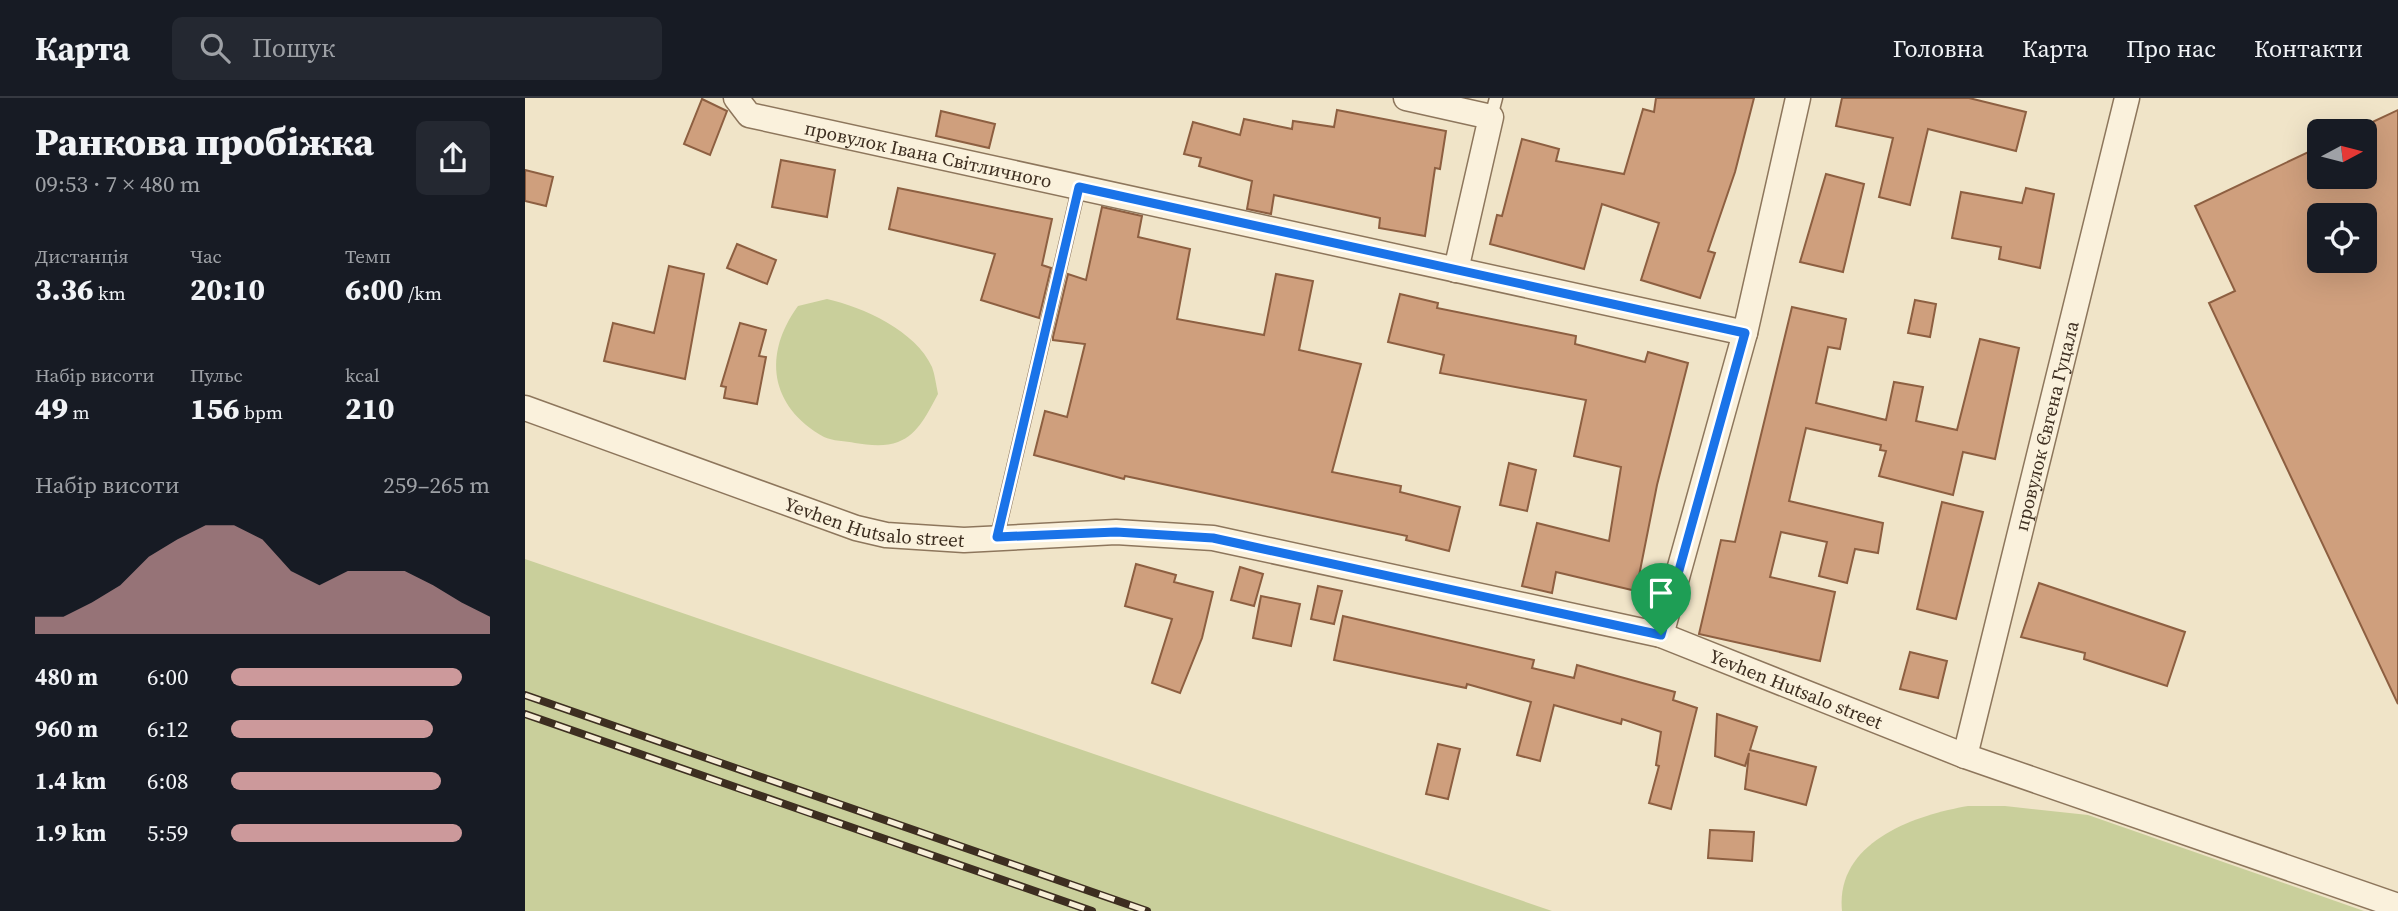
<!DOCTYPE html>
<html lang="uk">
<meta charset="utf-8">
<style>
:root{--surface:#171b24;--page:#242831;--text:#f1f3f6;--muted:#9ea1a6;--line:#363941;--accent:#cc999b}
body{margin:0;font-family:"Source Serif 4",serif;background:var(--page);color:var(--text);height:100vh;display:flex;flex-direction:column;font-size:26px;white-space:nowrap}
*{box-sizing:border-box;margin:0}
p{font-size:23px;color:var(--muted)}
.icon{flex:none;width:38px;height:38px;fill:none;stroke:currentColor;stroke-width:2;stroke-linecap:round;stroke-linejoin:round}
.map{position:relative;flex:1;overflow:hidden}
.details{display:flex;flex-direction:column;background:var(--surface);width:525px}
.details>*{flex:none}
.needle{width:46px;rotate:83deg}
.tools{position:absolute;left:1782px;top:21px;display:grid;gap:14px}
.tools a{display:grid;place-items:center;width:70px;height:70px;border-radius:10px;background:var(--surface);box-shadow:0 7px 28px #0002;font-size:35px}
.pin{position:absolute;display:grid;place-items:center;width:60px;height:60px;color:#fff;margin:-72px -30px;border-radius:50% 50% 50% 0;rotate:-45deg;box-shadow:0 0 7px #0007}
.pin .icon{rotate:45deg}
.round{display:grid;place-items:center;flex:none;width:74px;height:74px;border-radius:10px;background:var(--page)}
.headline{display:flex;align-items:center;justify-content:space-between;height:119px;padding:0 35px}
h1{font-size:38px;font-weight:800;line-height:52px}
.figures{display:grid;grid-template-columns:repeat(3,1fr);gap:10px;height:119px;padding:7px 35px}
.figures div{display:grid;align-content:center}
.figures b{font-size:30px;font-weight:800}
.figures small{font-size:19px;font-weight:400}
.figures p{font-size:19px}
.chart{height:196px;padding:14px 35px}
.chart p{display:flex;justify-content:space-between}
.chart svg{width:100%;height:126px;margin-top:7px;fill:var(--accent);opacity:.7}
ul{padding:0 35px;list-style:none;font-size:23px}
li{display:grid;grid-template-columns:112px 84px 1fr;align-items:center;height:52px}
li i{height:18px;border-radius:9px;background:var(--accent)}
header{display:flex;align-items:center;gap:42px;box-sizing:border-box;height:98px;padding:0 35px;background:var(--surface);border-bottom:2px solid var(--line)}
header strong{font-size:33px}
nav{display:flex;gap:38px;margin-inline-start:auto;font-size:24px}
.search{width:490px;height:63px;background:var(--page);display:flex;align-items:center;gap:18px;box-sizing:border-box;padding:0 24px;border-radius:10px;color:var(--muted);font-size:26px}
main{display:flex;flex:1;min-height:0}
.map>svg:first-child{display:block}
.green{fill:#c9cf9b}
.building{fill:#cf9f7d;stroke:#8d5f41;stroke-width:2;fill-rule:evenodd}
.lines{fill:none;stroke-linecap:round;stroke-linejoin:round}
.service-casing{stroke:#8d765c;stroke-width:15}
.minor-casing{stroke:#8d765c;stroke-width:27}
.service{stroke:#faf1dc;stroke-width:12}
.minor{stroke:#faf1dc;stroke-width:24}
.rail-casing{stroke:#3d2e20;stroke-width:8}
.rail{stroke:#f7eed8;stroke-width:5;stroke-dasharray:16;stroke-linecap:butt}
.route-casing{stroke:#fff;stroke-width:14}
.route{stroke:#1a73e8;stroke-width:9}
.labels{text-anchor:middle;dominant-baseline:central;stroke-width:5;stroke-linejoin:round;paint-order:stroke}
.street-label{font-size:19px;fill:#3d2e20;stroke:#f7eed8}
</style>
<header>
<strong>Карта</strong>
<div class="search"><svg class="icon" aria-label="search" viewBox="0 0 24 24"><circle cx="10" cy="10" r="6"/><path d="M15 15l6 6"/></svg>Пошук</div>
<nav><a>Головна</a><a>Карта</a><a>Про нас</a><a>Контакти</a></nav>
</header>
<main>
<section class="details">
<div class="headline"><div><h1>Ранкова пробіжка</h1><p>09:53 · 7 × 480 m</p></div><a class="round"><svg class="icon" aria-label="share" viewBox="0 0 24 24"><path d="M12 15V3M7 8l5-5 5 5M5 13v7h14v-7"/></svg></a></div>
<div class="figures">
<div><p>Дистанція</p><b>3.36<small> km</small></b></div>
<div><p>Час</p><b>20:10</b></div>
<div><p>Темп</p><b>6:00<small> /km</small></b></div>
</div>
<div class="figures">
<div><p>Набір висоти</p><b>49<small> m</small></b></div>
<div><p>Пульс</p><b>156<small> bpm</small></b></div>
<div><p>kcal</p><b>210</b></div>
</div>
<div class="chart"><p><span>Набір висоти</span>259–265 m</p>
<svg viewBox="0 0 160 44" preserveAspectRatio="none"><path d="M0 44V38L10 38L20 33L30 27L40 17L50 11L60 6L70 6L80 11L90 22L100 27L110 22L120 22L130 22L140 27L150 33L160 38V44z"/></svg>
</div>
<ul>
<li><b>480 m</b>6:00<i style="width:89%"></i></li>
<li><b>960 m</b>6:12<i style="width:78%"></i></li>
<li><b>1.4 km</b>6:08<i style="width:81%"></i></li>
<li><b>1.9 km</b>5:59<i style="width:89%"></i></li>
</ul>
</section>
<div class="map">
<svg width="1873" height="813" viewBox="0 0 1873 813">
<rect width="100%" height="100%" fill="#f0e4c8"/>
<g class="green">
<path d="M302,201C338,209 391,233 407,269C410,277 411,287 413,296C403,314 394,336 373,344C360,349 343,347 330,345C321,343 307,343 299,339C244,308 238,256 273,208Z"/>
<polygon points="0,461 1027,813 0,813"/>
<path d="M1443,708H1480L1563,717L1839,813H1317C1310,744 1390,717 1443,708Z"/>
</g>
<g class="building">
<polygon points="1131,0 1229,0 1210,74 1183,153 1190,155 1175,200 1116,182 1134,125 1077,106 1059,171 965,146 972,117 977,118 997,41 1034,51 1031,63 1099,76 1118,11 1129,14"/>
<polygon points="1317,0 1444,0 1501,14 1491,53 1403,31 1385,107 1354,99 1368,40 1311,28"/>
<polygon points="177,1 202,13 185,57 159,46"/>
<polygon points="812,12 921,33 915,71 910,70 900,138 854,130 855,120 749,97 746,116 722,111 727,83 674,68 676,60 659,56 668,24 715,37 719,21 767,31 768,23 809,29"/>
<path d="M1873,12V606L1684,205L1710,193L1670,108L1794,49V79H1839V28ZM1794,117H1839V163H1794Z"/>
<polygon points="416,13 470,26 464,50 411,38"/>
<polygon points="256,62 310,72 302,119 247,109"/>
<polygon points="0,72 28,79 21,108 0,103"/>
<polygon points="1301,76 1339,86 1318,174 1275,164"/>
<polygon points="373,90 527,121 517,167 526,170 514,220 456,202 470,156 364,131"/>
<polygon points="1501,90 1529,96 1515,170 1474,161 1476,149 1427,140 1436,94 1497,105"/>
<polygon points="577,109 617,118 613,139 665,151 652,221 739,237 751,176 788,183 774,252 836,266 807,374 876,388 875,394 935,409 924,453 881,442 882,438 600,378 599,381 509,357 520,313 542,319 560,246 528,242 528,239 543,176 561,182"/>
<polygon points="212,146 251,162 242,186 202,170"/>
<polygon points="144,168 179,176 160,281 79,263 88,225 129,235"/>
<polygon points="875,196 913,205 912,210 1051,238 1050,246 1120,264 1123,254 1163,265 1132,387 1111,493 1031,474 1027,495 997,488 1012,425 1084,443 1096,369 1049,358 1061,302 915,275 919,257 863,244"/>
<polygon points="1390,202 1411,206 1405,239 1383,235"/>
<polygon points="1267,209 1321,221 1315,251 1303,249 1291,305 1361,322 1369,284 1398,289 1391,323 1432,332 1455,241 1494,250 1470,361 1438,354 1428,397 1354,378 1361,353 1355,352 1356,347 1281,330 1264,403 1358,425 1353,455 1330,451 1322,485 1294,478 1302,444 1256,434 1245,479 1310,494 1295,563 1174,536 1196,442 1210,444"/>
<polygon points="215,225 241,232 234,258 241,259 232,306 199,300 201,289 196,288"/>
<polygon points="984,365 1011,372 1002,413 975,407"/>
<polygon points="1417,404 1458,414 1431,521 1392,511"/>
<polygon points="611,466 651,477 649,484 688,494 677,540 655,595 627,585 647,521 600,508"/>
<polygon points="715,469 738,476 729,508 706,502"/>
<polygon points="1514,485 1660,534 1642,588 1559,561 1560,555 1496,539"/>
<polygon points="793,488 817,493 809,526 786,521"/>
<polygon points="736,498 775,506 766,548 728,540"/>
<polygon points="818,518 1009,562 1007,570 1049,580 1052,567 1150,594 1148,602 1172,610 1146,711 1124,705 1134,668 1131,667 1136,634 1097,621 1096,626 1029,607 1015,663 992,657 1006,604 942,586 941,590 809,562"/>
<polygon points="1385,554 1422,563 1413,600 1375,591"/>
<polygon points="1192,616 1232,629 1225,652 1291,669 1281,707 1220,691 1224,655 1220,668 1190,658"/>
<polygon points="913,646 935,651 923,701 901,696"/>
<polygon points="1185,732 1229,734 1227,763 1183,760"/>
</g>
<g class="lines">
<defs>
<g id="service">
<polyline points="966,19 971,0"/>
<polyline points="472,439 554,89"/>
</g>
<g id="minor">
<path id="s1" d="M211,0L224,17L1220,235"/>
<polyline points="881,0 966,19 931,172"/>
<path id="s2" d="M0,310L331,430L361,437L439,442L591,434L688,440L1136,537L1440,658L1873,808"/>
<polyline points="1136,537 1220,235 1273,0"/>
<path id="s3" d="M1440,658L1602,0"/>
</g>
</defs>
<use href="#service" class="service-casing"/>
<use href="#minor" class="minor-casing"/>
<use href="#service" class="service"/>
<use href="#minor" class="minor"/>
<defs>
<g id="rail">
<polyline points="0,597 622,813"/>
<polyline points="0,616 567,813"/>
</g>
</defs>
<use href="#rail" class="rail-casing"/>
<use href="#rail" class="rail"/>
</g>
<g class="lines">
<defs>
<polygon id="route" points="554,89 1220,235 1136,537 688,440 591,434 472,439"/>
</defs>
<use href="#route" class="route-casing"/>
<use href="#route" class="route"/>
</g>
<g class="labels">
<g class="street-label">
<text stroke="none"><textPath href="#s1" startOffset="205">провулок Івана Світличного</textPath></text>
<text stroke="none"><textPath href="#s3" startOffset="340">провулок Євгена Гуцала</textPath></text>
<text stroke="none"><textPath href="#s2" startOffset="369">Yevhen Hutsalo street</textPath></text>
<text stroke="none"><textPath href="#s2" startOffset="1314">Yevhen Hutsalo street</textPath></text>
</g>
</g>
</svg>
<div class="tools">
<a><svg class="needle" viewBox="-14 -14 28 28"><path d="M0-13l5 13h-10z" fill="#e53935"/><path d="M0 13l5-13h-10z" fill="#9ea1a6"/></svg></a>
<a><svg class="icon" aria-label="locate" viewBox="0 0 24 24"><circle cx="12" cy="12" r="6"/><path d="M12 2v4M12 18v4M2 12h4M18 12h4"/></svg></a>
</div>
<div class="pin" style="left:1136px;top:537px;background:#1e9e55"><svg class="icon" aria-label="arrive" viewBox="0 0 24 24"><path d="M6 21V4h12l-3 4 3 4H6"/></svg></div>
</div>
</main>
